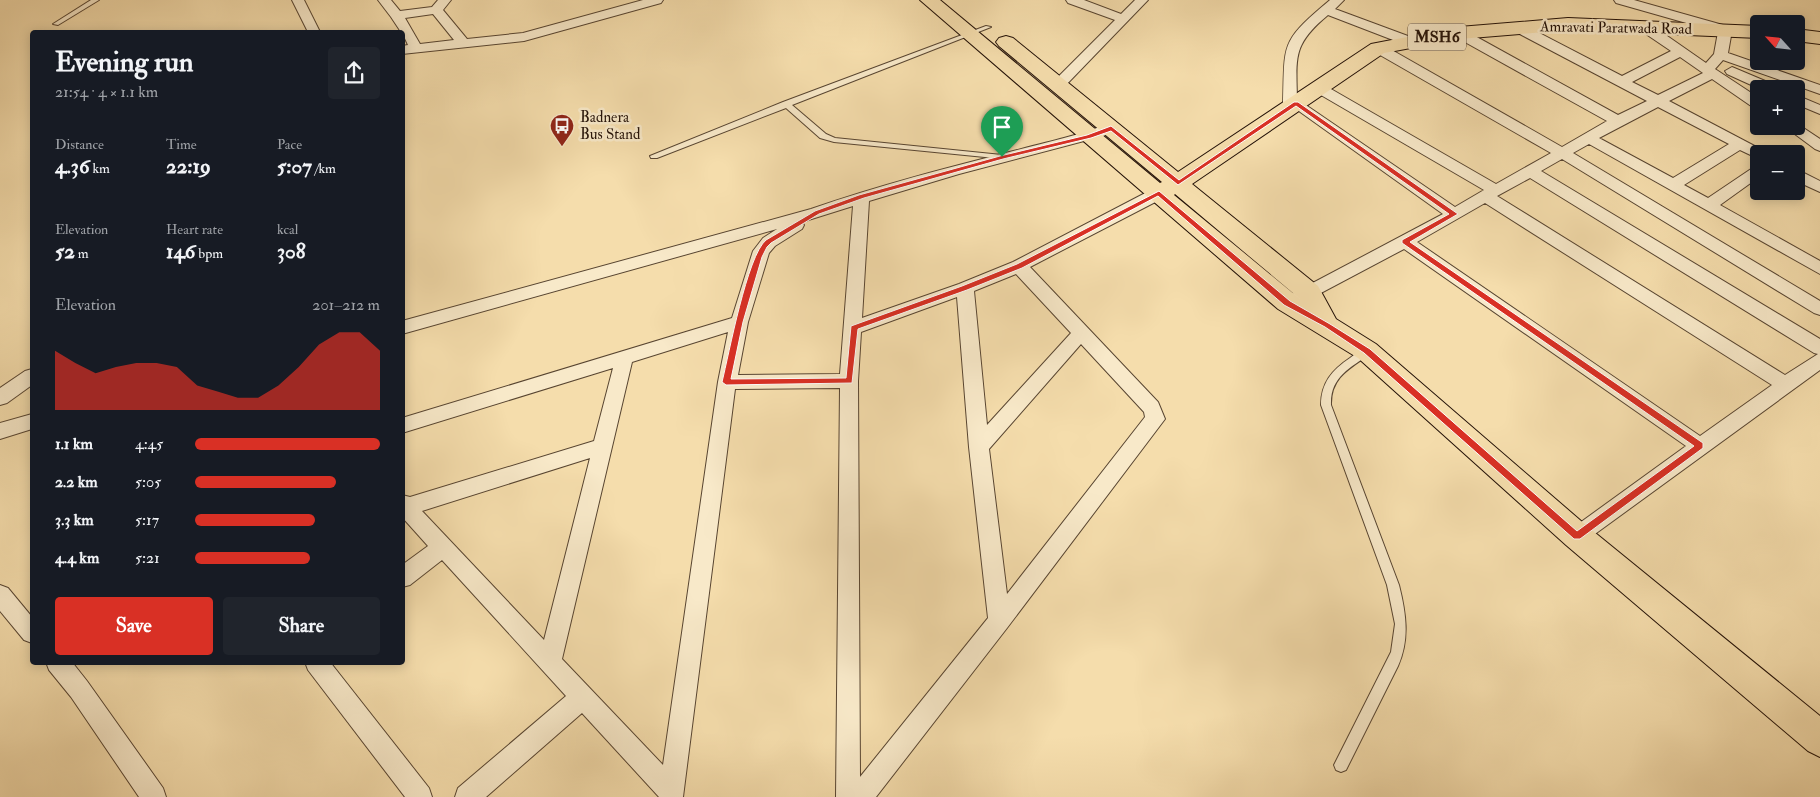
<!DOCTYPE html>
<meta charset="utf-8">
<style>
:root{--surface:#171b24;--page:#20242c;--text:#f1f3f6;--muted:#9ea1a6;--accent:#d93025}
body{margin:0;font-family:"IM FELL Double Pica",serif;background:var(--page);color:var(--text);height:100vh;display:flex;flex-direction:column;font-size:19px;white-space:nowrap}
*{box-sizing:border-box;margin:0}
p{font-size:16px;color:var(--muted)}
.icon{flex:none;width:28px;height:28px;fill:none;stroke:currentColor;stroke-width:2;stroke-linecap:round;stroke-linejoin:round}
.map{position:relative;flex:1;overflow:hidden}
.drawer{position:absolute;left:30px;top:30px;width:375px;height:635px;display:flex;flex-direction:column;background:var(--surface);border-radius:5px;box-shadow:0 2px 12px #0003}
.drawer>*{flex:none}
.needle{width:32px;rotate:297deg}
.tools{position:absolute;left:1750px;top:15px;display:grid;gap:10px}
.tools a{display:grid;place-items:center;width:55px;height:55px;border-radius:5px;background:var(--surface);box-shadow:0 2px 12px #0003;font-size:25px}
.pin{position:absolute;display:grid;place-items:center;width:42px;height:42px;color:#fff;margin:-51px -21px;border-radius:50% 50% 50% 0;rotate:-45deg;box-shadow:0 0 5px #0007}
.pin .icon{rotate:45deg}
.round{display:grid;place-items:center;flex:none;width:52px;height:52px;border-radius:5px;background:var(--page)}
.overview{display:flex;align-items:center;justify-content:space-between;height:85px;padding:0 25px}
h1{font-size:28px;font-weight:700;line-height:38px}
.figures{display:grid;grid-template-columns:repeat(3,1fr);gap:8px;height:85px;padding:5px 25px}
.figures div{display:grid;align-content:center}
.figures b{font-size:21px;font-weight:700}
.figures small{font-size:14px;font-weight:400}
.figures p{font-size:14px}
.chart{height:140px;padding:10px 25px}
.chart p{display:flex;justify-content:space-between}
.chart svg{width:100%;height:90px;margin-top:5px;fill:var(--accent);opacity:.7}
.action{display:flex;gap:10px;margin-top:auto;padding:10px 25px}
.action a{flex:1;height:58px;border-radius:5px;background:var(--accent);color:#fff;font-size:20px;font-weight:700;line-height:58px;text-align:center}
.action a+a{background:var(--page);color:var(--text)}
ul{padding:0 25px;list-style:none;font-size:16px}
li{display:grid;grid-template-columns:80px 60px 1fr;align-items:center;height:38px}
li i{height:12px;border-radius:6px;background:var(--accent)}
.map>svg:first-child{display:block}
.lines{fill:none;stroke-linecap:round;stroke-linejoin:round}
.lane-casing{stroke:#584531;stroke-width:2}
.street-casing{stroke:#584531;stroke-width:2}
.primary-casing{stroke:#241208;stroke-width:2}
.lane{fill:#f8e9c9;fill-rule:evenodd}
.street{fill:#f8e9c9;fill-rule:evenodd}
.primary{fill:#f5ddac;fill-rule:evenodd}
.route{fill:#d93025;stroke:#fff;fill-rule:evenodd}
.labels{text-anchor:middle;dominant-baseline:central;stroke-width:5;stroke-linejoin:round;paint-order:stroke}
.far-street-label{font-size:15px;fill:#241208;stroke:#f8e9c9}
.far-poi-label{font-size:15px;fill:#241208;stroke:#f8e9c9;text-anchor:start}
.shield{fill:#f8e9c9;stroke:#645242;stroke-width:1}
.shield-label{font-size:16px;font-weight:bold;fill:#241208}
</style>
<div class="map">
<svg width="1820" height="797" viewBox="0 0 1820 797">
<rect width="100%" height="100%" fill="#f5ddac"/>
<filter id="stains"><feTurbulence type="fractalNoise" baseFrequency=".004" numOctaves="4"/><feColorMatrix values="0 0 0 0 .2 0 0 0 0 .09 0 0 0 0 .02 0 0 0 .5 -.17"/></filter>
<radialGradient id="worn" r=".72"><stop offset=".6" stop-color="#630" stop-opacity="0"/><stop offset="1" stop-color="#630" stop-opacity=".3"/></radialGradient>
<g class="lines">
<defs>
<g id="lane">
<polygon points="91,0 99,0 58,25 53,24"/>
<polygon points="986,26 991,27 792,105 826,134 835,138 1002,155 1005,155 1005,159 834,142 820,138 786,108 657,158 651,158 650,156 783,102"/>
<path d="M1367,347L1372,351L1370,354C1350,368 1330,377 1331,405L1399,585C1406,613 1410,639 1398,666L1346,770L1341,772L1336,770L1334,765L1391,652L1395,624L1387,585L1321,405C1321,383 1332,370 1350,358C1355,354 1361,350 1367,347Z"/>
</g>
<g id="street">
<polygon points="292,0 304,0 320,32 308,32"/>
<path d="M378,0H391L400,11L432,7L438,0H451L443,10L467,39L523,33L643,0H663L661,3L524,41L402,54V46L408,45L402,32H401L391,17ZM433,14L454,40L420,44L405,18Z"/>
<polygon points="1066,0 1084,0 1121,14 1135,0 1148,0 1064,87 1059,88 1052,84 1054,81 1115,20 1068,3"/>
<path d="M1330,0H1344L1335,9L1416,39L1418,42L1416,45H1406L1328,15C1293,44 1296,56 1297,99L1455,207L1484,190L1314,91L1312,88L1314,85H1324L1496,184L1551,153L1373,51L1371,48L1373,45H1383L1562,147L1607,121L1454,36L1452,33L1454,30H1464L1618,115L1647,101L1512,30L1510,27L1512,24H1522L1622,76L1671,51L1640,30L1638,27L1640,24H1650L1706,63L1714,54L1718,32L1616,3L1614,0H1634L1730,27L1732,30L1728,53L1820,85V94L1723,60L1715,69L1759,98V109L1754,108L1712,79L1669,101L1764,151L1766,154H1759V159L1740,150L1684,185L1708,198L1754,167L1759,165V177L1720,205L1820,261V274L1589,144L1573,153L1820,301V315L1814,313L1562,159L1541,171L1820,339V370L1584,542L1577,545L1570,542L1567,536L1570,530L1686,446L1404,249L1302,303L1296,305L1290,303L1287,299L1290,295L1443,214L1296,109L1290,111L1285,110L1283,107C1285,42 1279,43 1330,0ZM1680,57L1703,73L1658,95L1632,82ZM1658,107L1729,144L1673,178L1599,138ZM1530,178L1814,353L1818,354L1785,375L1497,196ZM1485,203L1772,385L1700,436L1417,242Z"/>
<polygon points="1732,67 1777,86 1779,89 1760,89 1727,74 1725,71"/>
<polygon points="1796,95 1820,105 1820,114 1796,104"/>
<polygon points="1796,123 1820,139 1820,151 1815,149 1784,126 1796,126"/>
<path d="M1111,124L1116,125L1118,128L1116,131L1103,136L959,174L869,201L862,318L959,284L1013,262L1153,189H1165L1167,193L1165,197L1030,267L1158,402L1165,419L1007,628L876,797H836L840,388L735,389L683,797H659L582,713L486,797H455L458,788L566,696L442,560L410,585L402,587V565L428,546L402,517V495L410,497L594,441L613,368L402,433V418L732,318L753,251L763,238L777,229L402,334V321L811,209C894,180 979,160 1064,138C1080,134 1095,128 1111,124ZM853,206L840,374L738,375L748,322L769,253L775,246L802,229L804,225L802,222ZM1016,274L1071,333L987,425L974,291ZM957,297L969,447L988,618L860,777L858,381L861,332ZM728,332L718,382L663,765L562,659L632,362ZM1081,344L1144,412L1145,417L1007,594L989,449ZM590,458L544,640L422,511Z"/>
<polygon points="1796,169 1820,181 1820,192 1796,181"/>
<polygon points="32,369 32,385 7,403 0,405 0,388 25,371"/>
<polygon points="32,414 32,429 0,439 0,423"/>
<polygon points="0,585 8,588 32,617 32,643 24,640 0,611"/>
<polygon points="46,662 72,662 87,681 163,788 166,797 139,797 71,697 49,670"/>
<polygon points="305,662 330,662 429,788 432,797 405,797 308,670"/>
</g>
<g id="primary">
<path d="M920,0H940L1160,183L1162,182L999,46L996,42L999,38L1006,36L1013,38L1178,172L1371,44L1459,27L1568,18L1759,26V38L1568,30L1459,39L1384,53L1192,184L1318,286L1336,319L1376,344L1588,527L1820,716V757L1808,751L1566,545L1358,358L1278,309ZM1175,194L1299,298L1300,299L1174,195Z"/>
<polygon points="1796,29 1820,32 1820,44 1796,41"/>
</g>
</defs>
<use href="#lane" class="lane-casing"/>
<use href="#street" class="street-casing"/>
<use href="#primary" class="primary-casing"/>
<use href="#lane" class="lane"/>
<use href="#street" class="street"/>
<use href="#primary" class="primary"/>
</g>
<path class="route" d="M1294,102H1298L1458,214L1410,242L1703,443V448L1580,539H1574L1364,353L1325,327L1284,305L1158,196L1022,268L967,290L858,329L852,383L726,385L722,382C729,354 747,256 766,240L815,211L859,195L1000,156L1087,135L1111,126L1179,180ZM1296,106L1449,214L1402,240V243L1694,446L1577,531L1370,349L1330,324L1290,301L1159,191L1017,264L962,286L851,326L846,378L731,379L743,322L762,257L767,247L771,243L819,214L864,198L1003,159L1091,138L1111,131L1178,185Z"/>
<defs>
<symbol id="bus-pin" viewBox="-11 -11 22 30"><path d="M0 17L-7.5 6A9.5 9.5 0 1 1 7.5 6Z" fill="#8f2418" stroke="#f8e9c9"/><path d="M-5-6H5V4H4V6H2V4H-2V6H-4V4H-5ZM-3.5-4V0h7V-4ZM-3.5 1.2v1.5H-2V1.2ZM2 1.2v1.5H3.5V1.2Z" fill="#fff"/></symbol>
</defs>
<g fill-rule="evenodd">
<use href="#bus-pin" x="548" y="112" width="28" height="38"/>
</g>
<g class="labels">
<g class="far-street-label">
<text transform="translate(1616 28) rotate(1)">Amravati Paratwada Road</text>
</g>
<g class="far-poi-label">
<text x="580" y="117">Badnera<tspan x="580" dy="17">Bus Stand</tspan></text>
</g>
<rect class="shield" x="1408" y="23.5" width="58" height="27" rx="4"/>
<g class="shield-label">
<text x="1437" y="37">MSH6</text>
</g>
</g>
<rect width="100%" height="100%" filter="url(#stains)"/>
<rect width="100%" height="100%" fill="url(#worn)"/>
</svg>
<div class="tools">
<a><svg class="needle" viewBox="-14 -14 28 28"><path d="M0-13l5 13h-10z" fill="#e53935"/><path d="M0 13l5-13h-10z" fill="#9ea1a6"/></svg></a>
<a>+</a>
<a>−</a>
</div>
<div class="pin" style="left:1002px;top:157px;background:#1e9e55"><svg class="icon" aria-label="arrive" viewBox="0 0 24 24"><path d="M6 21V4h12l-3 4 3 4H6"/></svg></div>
<section class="drawer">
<div class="overview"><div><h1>Evening run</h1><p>21:54 · 4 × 1.1 km</p></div><a class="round"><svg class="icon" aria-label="share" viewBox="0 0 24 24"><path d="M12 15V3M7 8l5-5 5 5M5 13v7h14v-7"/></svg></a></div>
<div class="figures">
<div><p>Distance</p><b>4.36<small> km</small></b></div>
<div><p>Time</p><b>22:19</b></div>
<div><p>Pace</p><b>5:07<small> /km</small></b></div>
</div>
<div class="figures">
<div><p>Elevation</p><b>52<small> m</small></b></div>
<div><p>Heart rate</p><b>146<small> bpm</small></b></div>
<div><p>kcal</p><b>308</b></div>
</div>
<div class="chart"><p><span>Elevation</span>201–212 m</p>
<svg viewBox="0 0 160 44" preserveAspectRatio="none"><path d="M0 44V15L10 21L20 26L30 23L40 21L50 21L60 23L70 32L80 35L90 38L100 38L110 32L120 23L130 12L140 6L150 6L160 15V44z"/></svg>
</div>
<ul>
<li><b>1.1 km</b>4:45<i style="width:100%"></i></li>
<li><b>2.2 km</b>5:05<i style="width:76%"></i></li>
<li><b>3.3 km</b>5:17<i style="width:65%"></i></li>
<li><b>4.4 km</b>5:21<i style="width:62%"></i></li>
</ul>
<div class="action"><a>Save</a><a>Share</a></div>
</section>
</div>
